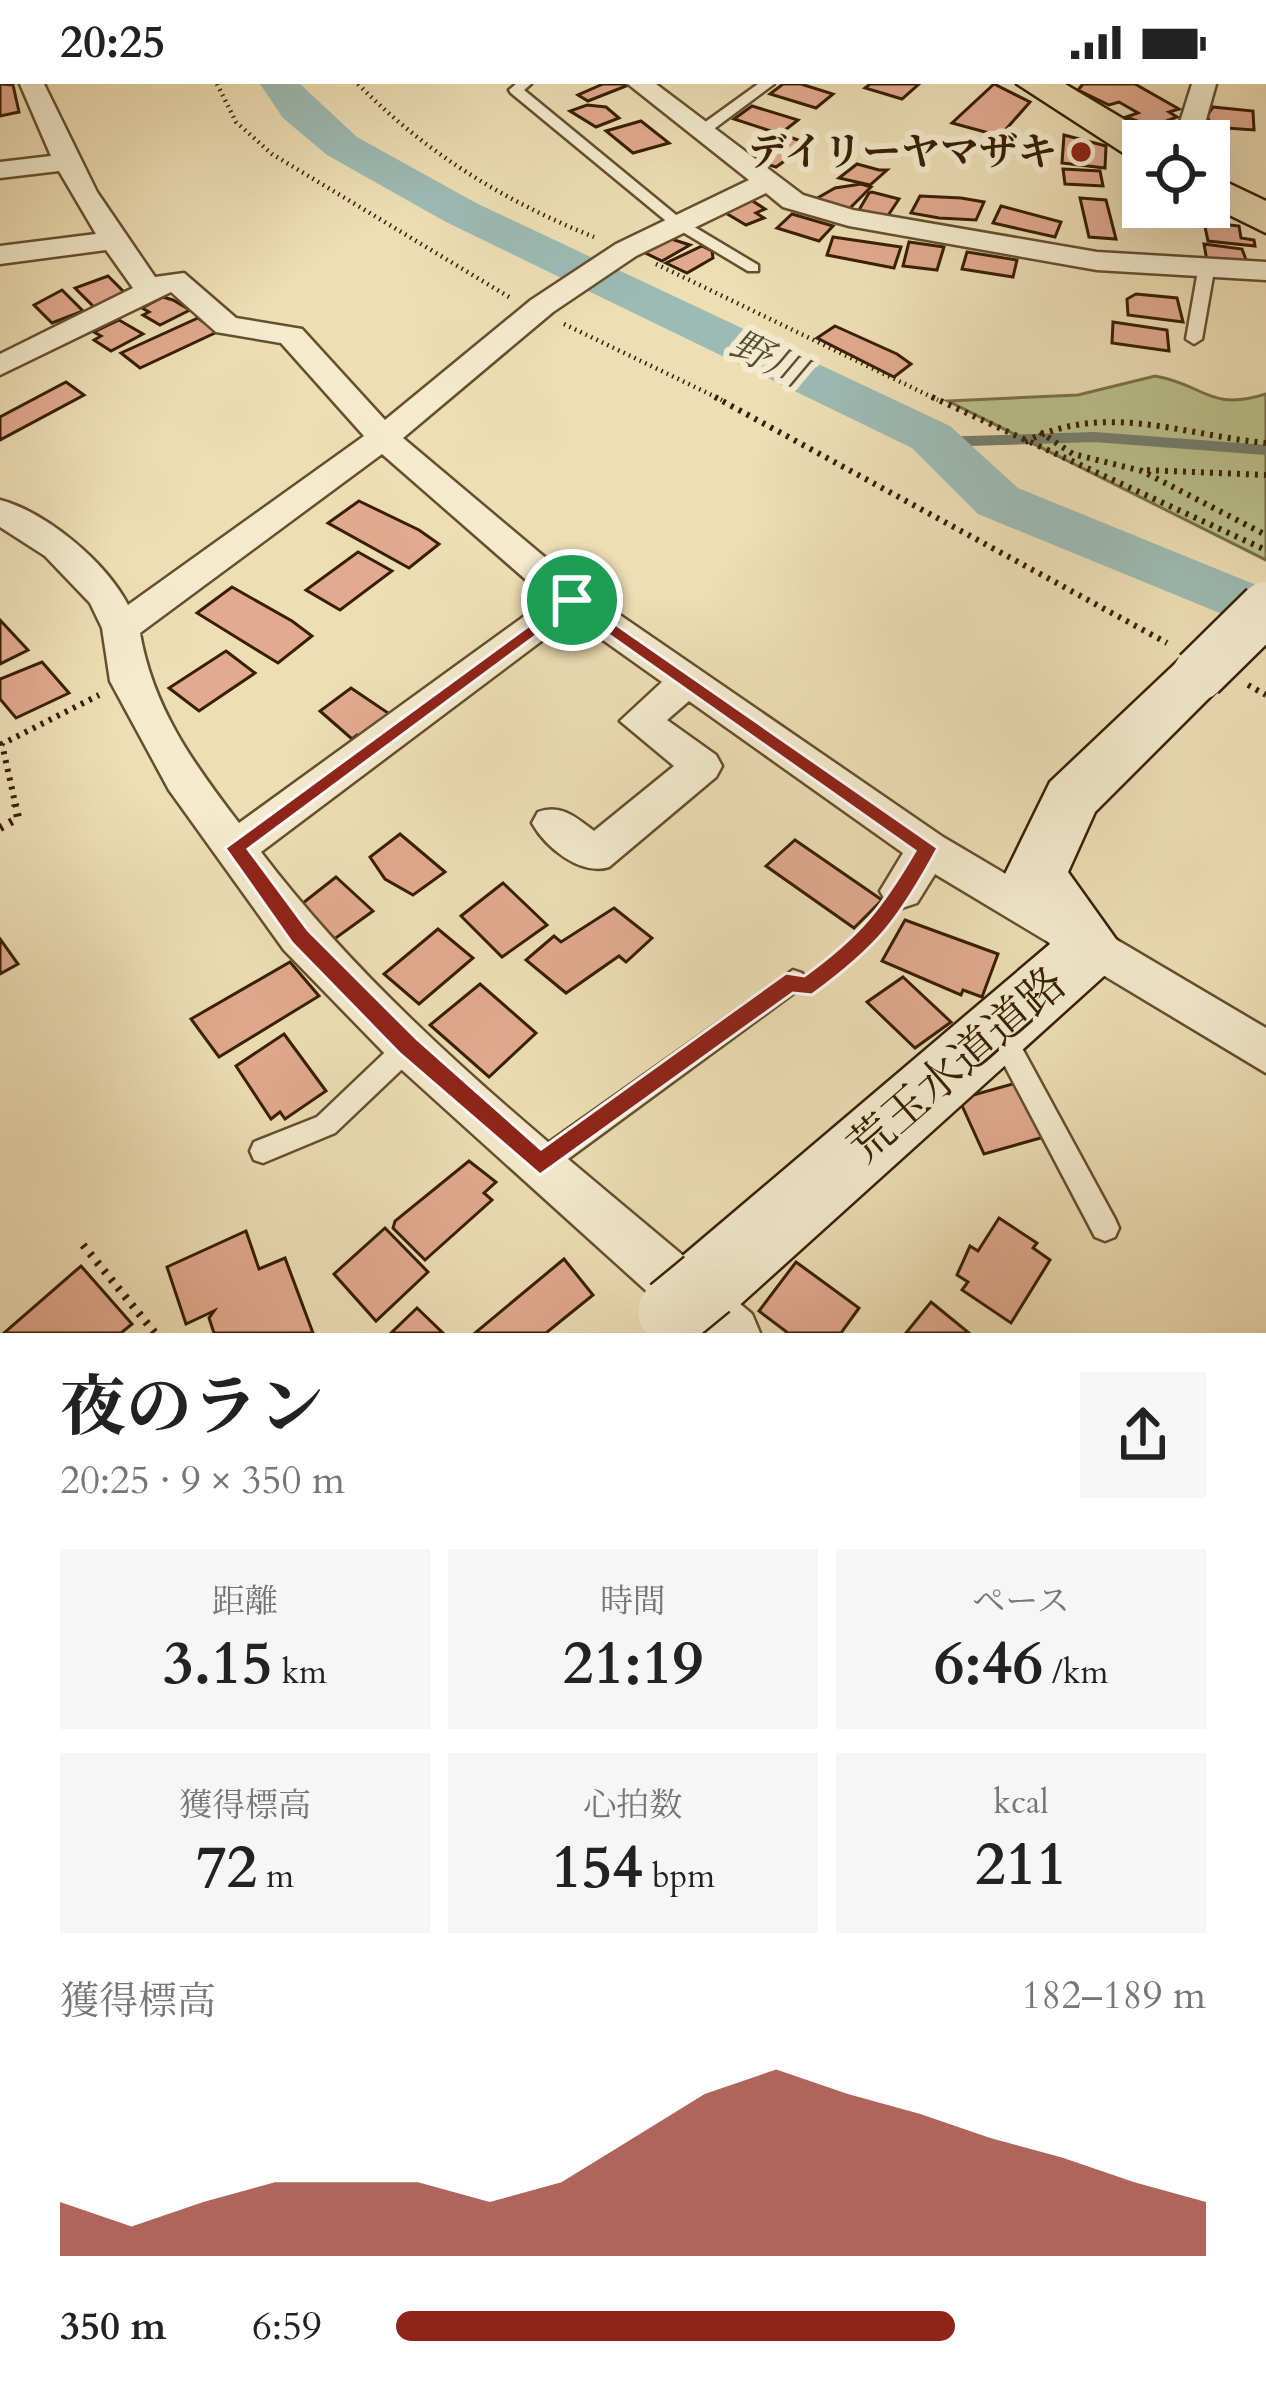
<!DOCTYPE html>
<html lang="ja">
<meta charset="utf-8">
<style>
:root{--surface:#fff;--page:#f6f6f6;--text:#222;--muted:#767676;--accent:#8f2418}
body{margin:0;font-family:Cardo,"Noto Serif JP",serif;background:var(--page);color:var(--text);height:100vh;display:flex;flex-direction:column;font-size:45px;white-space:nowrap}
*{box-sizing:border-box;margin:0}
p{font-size:39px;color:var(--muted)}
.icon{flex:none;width:66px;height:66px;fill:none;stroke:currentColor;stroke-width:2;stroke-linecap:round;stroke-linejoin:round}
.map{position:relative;height:1249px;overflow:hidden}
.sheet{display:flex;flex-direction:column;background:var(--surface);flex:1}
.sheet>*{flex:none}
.tools{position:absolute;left:1122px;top:36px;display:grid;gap:24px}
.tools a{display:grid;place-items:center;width:108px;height:108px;border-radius:0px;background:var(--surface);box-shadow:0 12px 48px #0002;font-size:60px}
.pin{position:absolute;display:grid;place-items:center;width:102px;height:102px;color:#fff;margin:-51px;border:6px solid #fff;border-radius:50%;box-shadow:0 3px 12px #0007}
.round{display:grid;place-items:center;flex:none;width:126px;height:126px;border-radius:0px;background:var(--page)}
.summary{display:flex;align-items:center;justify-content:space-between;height:204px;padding:0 60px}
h1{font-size:66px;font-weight:700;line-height:90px}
.stats{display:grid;grid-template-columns:repeat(3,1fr);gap:18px;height:204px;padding:12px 60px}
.stats div{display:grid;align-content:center;border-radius:0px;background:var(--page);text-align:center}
.stats b{font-size:60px;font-weight:700}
.stats small{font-size:33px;font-weight:400}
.stats p{font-size:33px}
.chart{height:336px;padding:24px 60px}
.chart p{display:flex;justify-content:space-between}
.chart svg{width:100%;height:216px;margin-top:12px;fill:var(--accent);opacity:.7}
ul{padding:0 60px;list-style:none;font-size:39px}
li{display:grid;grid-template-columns:192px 144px 1fr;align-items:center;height:90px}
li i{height:30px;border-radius:15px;background:var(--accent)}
.status{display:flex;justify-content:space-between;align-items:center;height:84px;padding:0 60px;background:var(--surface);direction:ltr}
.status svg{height:33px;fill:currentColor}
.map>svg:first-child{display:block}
.green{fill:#bac18b;stroke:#787046;stroke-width:3}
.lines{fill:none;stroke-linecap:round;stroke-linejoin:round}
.stream{stroke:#747d6d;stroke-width:10}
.river{fill:#9cbbb5;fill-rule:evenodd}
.building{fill:#e2aa8e;stroke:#371f00;stroke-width:3}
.service-casing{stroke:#654f2d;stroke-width:5}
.minor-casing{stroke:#654f2d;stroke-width:5}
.secondary-casing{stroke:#371f00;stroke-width:5}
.primary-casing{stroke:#371f00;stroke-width:5}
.path-far2{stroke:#371f00;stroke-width:4.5;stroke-dasharray:1.5 4.5;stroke-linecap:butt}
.path-far1{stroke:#371f00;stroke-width:6;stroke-dasharray:3 6;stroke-linecap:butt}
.path{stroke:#371f00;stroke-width:8;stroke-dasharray:3 8;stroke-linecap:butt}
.service{fill:#f4eace;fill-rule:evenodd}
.minor{fill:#f4eace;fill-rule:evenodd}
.secondary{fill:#f4eace;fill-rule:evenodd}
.primary{fill:#eedeb4;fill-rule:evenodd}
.secondary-bridge-far1-casing{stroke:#371f00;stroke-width:57;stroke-linecap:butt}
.secondary-bridge-casing{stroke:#371f00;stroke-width:74;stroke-linecap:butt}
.secondary-bridge-far1{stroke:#f4eace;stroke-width:52}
.secondary-bridge{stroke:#f4eace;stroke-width:69}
.route{fill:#8f2418;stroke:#fff;stroke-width:3;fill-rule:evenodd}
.poi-dot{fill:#8f2418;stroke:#f4eace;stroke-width:4.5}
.labels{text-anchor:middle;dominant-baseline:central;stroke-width:12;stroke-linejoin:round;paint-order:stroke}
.far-poi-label{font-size:39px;font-weight:bold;fill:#371f00;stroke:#f4eace;text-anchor:end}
.far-water-label{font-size:39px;font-style:italic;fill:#554e36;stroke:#f4eace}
.street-label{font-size:45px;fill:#371f00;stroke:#f4eace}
</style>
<div class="status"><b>20:25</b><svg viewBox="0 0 49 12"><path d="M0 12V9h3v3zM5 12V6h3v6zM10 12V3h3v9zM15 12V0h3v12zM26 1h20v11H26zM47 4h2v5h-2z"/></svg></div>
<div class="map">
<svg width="1266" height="1249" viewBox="0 0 1266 1249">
<rect width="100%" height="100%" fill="#eedeb4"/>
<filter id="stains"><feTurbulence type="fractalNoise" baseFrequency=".00167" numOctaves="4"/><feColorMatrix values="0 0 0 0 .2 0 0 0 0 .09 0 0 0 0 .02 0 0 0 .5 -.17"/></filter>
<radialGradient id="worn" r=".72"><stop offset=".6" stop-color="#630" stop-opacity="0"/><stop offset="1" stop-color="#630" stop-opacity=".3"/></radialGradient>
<path class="green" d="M1155,292C1206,301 1209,328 1266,310V476L948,317L1078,311Z"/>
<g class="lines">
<polyline class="stream" points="936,358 1094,353 1266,366"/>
<polygon class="river" points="260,0 300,0 357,53 478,120 950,342 1018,404 1266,505 1266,548 978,430 912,364 446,138 327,71 283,34"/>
</g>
<g class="building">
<polygon points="0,0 13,1 19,28 0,32"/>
<polygon points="603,0 631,0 588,17 578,11"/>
<polygon points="783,0 801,0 833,10 816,24 770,10"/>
<polygon points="870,0 919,0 902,15 865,4"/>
<polygon points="994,0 1030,18 1000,52 952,39"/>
<polygon points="1135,0 1179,25 1169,28 1177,33 1169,36 1176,40 1166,49 1173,53 1163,56 1142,43 1149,41 1126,33 1138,29 1119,18 1109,21 1078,6 1083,0"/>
<polygon points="587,21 606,23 619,34 596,43 570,27"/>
<polygon points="752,22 798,36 780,50 734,35"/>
<polygon points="1213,23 1253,27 1254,46 1212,43 1207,32"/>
<polygon points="641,37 669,59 633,69 606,47"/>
<polygon points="1064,51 1106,62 1105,84 1062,79"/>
<polygon points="787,52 809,60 776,83 753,76"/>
<polygon points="857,80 879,86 887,86 870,101 839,94"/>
<polygon points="1063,85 1100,87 1103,102 1065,100"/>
<polygon points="861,100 871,103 848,126 814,116 835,104"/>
<polygon points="869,109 872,108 899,115 887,133 859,126"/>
<polygon points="920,112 961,114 984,118 976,136 939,134 911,129"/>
<polygon points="748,114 765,125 756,129 764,134 746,141 719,125"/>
<polygon points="1080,114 1106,116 1116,155 1089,153"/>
<polygon points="1001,122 1061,138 1055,153 993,139"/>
<polygon points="1156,123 1185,123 1188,140 1160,138"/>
<polygon points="792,130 833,142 819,157 777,144"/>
<polygon points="1204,138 1239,142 1241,154 1254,156 1255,162 1208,157"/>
<polygon points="665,153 690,161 662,177 637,165"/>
<polygon points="833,153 901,163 894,184 827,171"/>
<polygon points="909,158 944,163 937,186 903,182"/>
<polygon points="1204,160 1242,165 1248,181 1207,177"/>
<polygon points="702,162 712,167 713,174 687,189 666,179"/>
<polygon points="967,168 1017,176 1013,193 962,185"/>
<polygon points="108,192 127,211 94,223 75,204"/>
<polygon points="62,206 83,227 52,239 34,221"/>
<polygon points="1136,210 1177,214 1183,238 1128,231 1127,215"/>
<polygon points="163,213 173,216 190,226 160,241 143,231 149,228 142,224"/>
<polygon points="198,234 217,248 140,284 121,269"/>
<polygon points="119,236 143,250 111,267 94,256 101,252 94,248"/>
<polygon points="1113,238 1167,246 1169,267 1112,259"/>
<polygon points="835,242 897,270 911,280 894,293 817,254"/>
<polygon points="66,298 84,311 0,356 0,333"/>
<polygon points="359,417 419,446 439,460 409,484 328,439"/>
<polygon points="358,468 392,487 340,526 306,506"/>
<polygon points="232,503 292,537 312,552 278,579 197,529"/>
<polygon points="0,536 28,566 0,580"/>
<polygon points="226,567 255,589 199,627 169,604"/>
<polygon points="42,578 69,609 16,634 0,615 0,595"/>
<polygon points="351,604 400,637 371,660 357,651 352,655 320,627"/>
<polygon points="400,750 445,788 413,811 385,795 370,773"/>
<polygon points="795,756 882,816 854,844 766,782"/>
<polygon points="336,793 373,827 333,856 294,826"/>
<polygon points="503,799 547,841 502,873 461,832"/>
<polygon points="614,824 652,854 626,878 619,872 566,909 526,876 554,852 561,858"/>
<polygon points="905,836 998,870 982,913 963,906 961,911 882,877"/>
<polygon points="438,845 473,874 419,920 384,890"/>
<polygon points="0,855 18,880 0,890"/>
<polygon points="290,878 319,912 219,973 191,935"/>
<polygon points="903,893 951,938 915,964 867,918"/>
<polygon points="480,900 536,949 489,993 430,941"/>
<polygon points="284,950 326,1007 285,1035 280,1028 271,1035 236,982"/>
<polygon points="1016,999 1044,1053 984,1070 959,1015"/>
<polygon points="469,1077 496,1098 484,1109 492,1116 425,1176 393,1144 395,1137"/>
<polygon points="999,1134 1037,1159 1033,1164 1050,1176 1011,1239 962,1206 968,1198 957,1191 970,1162 978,1167"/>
<polygon points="385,1144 428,1188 376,1237 334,1190"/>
<polygon points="246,1147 259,1185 285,1174 313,1249 214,1249 209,1234 214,1227 186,1240 167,1183"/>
<polygon points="564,1175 593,1211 546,1249 475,1249"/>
<polygon points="796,1178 859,1224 841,1249 788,1249 759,1227"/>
<polygon points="81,1182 132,1240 121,1249 4,1249"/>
<polygon points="931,1218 969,1249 906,1249"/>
<polygon points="417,1224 443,1249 391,1249"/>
</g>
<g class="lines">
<defs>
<g id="service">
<polygon points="516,0 531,0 524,6 681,135 758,181 758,187 748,187 671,141 511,9 509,6"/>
<polygon points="758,0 774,0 707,50 697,50 697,44"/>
<polygon points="1207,176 1215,181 1202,255 1194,260 1186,255 1199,181"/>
<polygon points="793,886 802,889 805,896 802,903 549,1089 540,1092 531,1089 527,1080 531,1071"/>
<polygon points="1001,939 1010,942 1115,1135 1119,1144 1115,1153 1105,1157 1095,1153 988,950 992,942"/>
<polygon points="409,951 418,954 422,962 418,970 335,1049 263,1079 254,1076 250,1067 254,1058 317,1033 400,954"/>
</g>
<g id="minor">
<path d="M20,0H44L97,108L155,193L184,189L236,234L302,245L385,336L531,216L616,160L749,96L628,0H656L803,111L853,126L1097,168L1266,178V196L1097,186L849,142L783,123L766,109L636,172L553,228L403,354L585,507L943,753L1266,944V989L935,790L917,819L902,824L887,819L880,807L903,769L689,617L667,636L716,671L722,682L716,693L609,783C581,792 546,764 532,739L538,728C562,720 575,733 594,747L674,682L620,637L662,598L572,534L261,768C396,946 583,1084 752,1230L760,1249H693L392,977L284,866L169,706L110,597L102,544L90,519L45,472L0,443V416C46,428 106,478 128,521L364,352L281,259L216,248L171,208L0,291V270L133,204L106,166L0,180V162L96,150L59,87L0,94V78L51,72ZM382,370L548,515L239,739C193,679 153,624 140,549Z"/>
<polygon points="1192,0 1216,0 1200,57 1174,57"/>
</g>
<polygon id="secondary" points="1199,570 1219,576 1227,590 1219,604 1095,728 1068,788 1123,865 1113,884 734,1226 707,1237 680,1226 669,1200 680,1174 1050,860 1004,792 1050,698 1179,576"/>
<g id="primary">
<polygon points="1017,0 1065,0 1160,57 1143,57 1143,76 1128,72"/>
<polygon points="1209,90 1266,117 1266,149 1209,121"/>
</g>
</defs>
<use href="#service" class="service-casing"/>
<use href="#minor" class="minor-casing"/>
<use href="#secondary" class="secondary-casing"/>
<use href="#primary" class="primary-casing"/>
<g class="path-far2">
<polyline points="217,0 236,38 272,70 509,213"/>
<path d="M358,0C426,69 504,117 594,153"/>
<polyline points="656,180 938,316"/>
<polyline points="564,240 722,316"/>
</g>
<g class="path-far1">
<polyline points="715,313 1167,559"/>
<polyline points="932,313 1266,466"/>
<polyline points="1040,348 1073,370 1142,387 1266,451"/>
<path d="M1025,358C1104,317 1183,351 1266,359"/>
<polyline points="1147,386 1266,391"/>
<polyline points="1248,601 1266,611"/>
<polyline points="16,723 2,660 99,611"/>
</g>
<g class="path">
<polyline points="0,744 18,734 15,720"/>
<polyline points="819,894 886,836"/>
<polyline points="83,1161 155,1249"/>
</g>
<use href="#service" class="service"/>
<use href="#minor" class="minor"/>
<use href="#secondary" class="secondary"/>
<use href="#primary" class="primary"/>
<defs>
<polyline id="secondary-bridge-far1" points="1199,590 1266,524"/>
<polyline id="secondary-bridge" points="673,1228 707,1200"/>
</defs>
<use href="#secondary-bridge-far1" class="secondary-bridge-far1-casing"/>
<use href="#secondary-bridge" class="secondary-bridge-casing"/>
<use href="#secondary-bridge-far1" class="secondary-bridge-far1"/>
<use href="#secondary-bridge" class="secondary-bridge"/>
</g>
<path class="route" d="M572,510L938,764C899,836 878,863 812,911L793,909L540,1091L400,970L292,859L225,764ZM572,525L915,767C881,825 859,852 804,892L786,889L541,1065L417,955L308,846L248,765Z"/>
<circle class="poi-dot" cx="1081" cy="68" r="12"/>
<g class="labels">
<g class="far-poi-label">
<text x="1057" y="68">デイリーヤマザキ</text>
</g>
<g class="far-water-label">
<text transform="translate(768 275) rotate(26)">野川</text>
</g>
<g class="street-label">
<text transform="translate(957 981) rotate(-41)">荒玉水道道路</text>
</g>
</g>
<rect width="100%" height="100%" filter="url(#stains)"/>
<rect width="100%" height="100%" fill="url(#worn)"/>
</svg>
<div class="tools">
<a><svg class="icon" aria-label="locate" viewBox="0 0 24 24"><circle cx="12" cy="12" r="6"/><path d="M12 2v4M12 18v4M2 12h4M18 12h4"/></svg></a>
</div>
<div class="pin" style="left:572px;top:516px;background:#1e9e55"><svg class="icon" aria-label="arrive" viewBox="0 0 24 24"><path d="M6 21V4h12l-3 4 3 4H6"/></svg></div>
</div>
<section class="sheet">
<div class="summary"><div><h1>夜のラン</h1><p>20:25 · 9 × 350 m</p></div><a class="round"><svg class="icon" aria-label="share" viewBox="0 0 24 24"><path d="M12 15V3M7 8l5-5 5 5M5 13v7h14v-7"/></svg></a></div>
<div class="stats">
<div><p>距離</p><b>3.15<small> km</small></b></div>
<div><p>時間</p><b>21:19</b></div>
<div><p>ペース</p><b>6:46<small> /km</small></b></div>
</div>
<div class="stats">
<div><p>獲得標高</p><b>72<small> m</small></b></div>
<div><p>心拍数</p><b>154<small> bpm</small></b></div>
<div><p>kcal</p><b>211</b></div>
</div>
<div class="chart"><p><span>獲得標高</span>182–189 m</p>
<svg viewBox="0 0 160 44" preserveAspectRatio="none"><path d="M0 44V33L10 38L20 33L30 29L40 29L50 29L60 33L70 29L80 20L90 11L100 6L110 11L120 15L130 20L140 24L150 29L160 33V44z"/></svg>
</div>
<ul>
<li><b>350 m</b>6:59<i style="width:69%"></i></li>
</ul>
</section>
